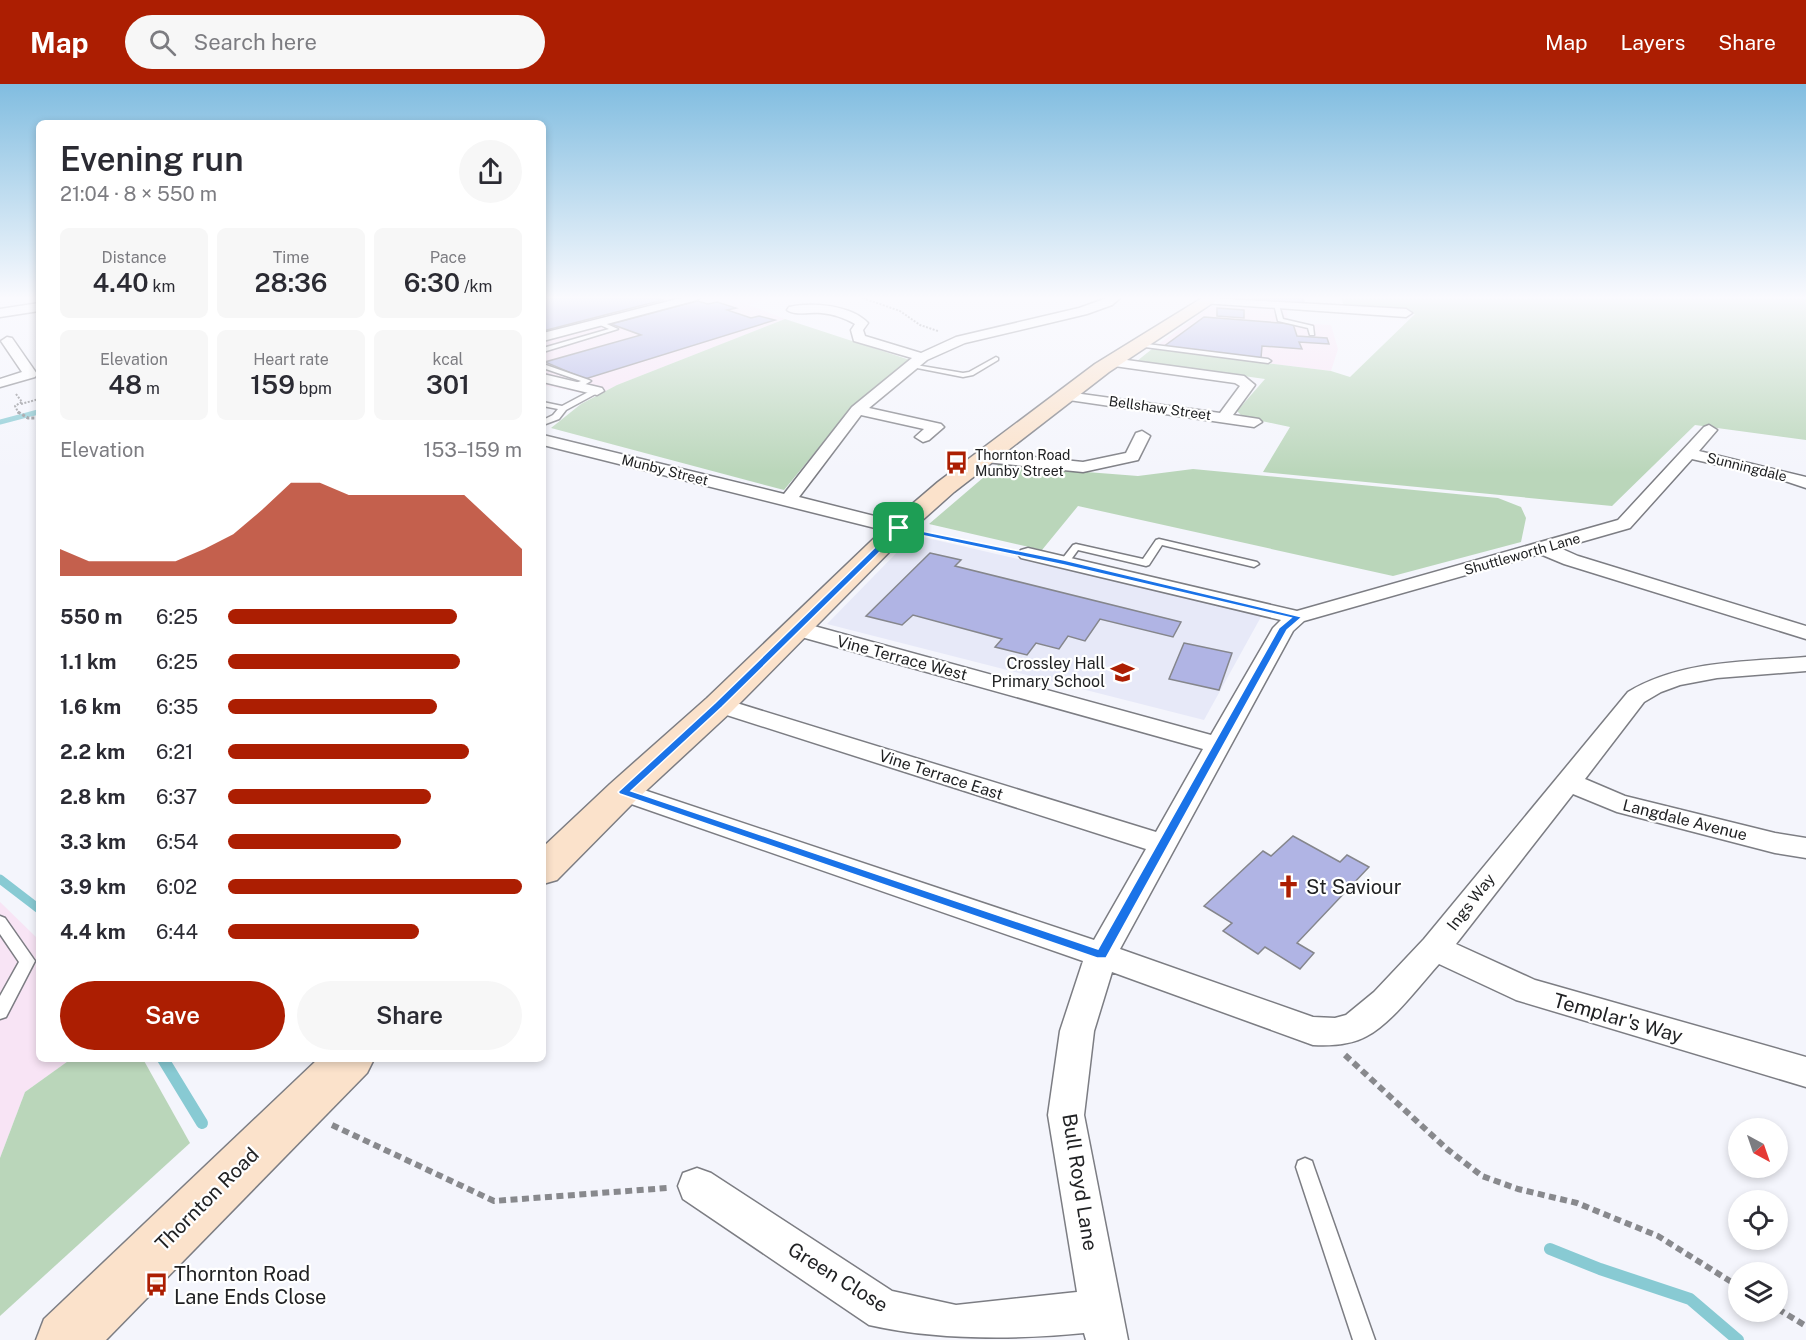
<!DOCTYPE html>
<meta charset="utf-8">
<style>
:root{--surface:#fff;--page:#f7f7f7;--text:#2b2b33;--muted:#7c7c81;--accent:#ac1e02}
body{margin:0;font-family:"Public Sans",sans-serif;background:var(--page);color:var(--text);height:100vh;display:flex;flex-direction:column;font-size:22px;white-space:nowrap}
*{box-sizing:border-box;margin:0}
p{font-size:20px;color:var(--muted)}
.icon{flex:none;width:33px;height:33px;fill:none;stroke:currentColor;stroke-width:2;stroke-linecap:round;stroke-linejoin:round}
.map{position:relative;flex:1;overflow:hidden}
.side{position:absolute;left:36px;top:36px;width:510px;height:942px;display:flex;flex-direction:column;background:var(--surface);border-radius:9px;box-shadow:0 3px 9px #0003}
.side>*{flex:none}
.needle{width:39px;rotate:140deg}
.tools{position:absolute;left:1728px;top:1034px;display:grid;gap:12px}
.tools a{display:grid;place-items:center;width:60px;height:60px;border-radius:50%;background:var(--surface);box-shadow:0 3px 9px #0003;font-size:30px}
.pin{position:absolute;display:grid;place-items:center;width:51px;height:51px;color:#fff;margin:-26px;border-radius:12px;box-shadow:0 3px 9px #0006}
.round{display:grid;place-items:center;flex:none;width:63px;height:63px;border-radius:32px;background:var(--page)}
.head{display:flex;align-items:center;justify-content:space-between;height:102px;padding:0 24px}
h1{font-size:33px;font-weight:600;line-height:45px}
.stats{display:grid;grid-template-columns:repeat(3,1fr);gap:9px;height:102px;padding:6px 24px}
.stats div{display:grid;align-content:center;border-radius:9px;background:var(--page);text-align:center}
.stats b{font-size:26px;font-weight:600}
.stats small{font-size:16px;font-weight:400}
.stats p{font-size:16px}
.chart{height:168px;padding:12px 24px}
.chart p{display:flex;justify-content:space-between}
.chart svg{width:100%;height:108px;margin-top:6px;fill:var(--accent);opacity:.7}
.button{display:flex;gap:12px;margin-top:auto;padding:12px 24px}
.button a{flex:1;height:69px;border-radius:36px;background:var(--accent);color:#fff;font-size:24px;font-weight:600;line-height:69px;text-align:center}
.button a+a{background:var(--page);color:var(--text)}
ul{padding:0 24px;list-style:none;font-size:20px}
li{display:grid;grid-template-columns:96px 72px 1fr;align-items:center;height:45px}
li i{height:15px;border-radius:8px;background:var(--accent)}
header{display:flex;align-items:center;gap:36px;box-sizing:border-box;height:84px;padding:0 30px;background:var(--accent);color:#fff}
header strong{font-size:28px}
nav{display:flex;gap:33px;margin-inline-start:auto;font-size:21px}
.search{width:420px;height:54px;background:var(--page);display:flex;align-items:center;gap:15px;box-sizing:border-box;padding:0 21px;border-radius:33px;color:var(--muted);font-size:22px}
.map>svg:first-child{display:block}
.industrial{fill:#f8e4f5}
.built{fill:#e7e9f8}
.green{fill:#bad6ba}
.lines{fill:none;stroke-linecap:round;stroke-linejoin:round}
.stream-far3{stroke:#88cad3;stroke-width:4}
.stream-far2{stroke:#88cad3;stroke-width:5}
.stream-far1{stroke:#88cad3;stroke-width:9}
.stream{stroke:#88cad3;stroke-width:12}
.building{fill:#b0b4e4;stroke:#85868c;stroke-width:1.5}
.service-casing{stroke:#7c7d83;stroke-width:3}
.minor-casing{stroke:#7c7d83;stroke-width:3}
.secondary-casing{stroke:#7c7d83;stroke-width:3}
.path-far2{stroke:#88898d;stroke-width:2;stroke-dasharray:2 1.5;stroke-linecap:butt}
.path-far1{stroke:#88898d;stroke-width:3;stroke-dasharray:3 2;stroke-linecap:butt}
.path{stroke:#88898d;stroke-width:6;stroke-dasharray:7 4.5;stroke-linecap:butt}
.service{fill:#fff;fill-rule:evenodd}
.minor{fill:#fff;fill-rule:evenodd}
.secondary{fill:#fbe2cb;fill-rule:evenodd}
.route{fill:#1a73e8;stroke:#fff;stroke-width:1.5;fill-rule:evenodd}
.labels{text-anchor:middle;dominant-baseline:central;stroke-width:4.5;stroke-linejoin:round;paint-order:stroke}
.far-street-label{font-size:14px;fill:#212224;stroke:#fff}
.far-poi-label{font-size:14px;fill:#212224;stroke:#fff;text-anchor:start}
.street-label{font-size:16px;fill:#212224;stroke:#fff}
.poi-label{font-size:16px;fill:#212224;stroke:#fff;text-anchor:end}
.near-poi-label{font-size:20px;fill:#212224;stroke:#fff;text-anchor:start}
.near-street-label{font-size:20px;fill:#212224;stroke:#fff}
</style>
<header>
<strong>Map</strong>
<div class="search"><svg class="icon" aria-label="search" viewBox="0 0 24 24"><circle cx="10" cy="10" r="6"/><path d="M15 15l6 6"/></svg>Search here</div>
<nav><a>Map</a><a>Layers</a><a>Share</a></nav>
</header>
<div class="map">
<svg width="1806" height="1256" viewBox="0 0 1806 1256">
<rect width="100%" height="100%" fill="#f4f5fc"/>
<g class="industrial">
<polygon points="543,214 770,214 749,221 785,235 617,301 596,312 543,301"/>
<polygon points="1211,222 1286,225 1289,239 1331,241 1338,265 1331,287 1152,265"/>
<polygon points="0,818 39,856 39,975 71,975 25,1008 0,1074"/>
</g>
<polygon class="built" points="914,451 1262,531 1204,636 827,540"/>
<g class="green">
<polygon points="1341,214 1806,214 1806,356 1695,341 1612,422 1263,388 1290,343 1243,333 1237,327 1265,295 1137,277 1152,265 1331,287 1350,293 1415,230 1345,224"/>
<polygon points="785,235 910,276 854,321 784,406 551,344 581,320 617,301"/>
<polygon points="998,381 1138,392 1193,385 1498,414 1521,423 1526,434 1521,458 1393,492 1078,422 1042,466 929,440"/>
<polygon points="71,975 143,975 190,1059 0,1232 0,1074 25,1008"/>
</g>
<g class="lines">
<polyline class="stream-far3" points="32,330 39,328"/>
<polyline class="stream-far2" points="0,338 38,328"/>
<polyline class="stream-far1" points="0,795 39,825"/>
<g class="stream">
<polyline points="163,975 202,1039"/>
<polyline points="1550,1165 1600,1185 1690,1215 1738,1256"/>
</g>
</g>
<g class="building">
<polygon points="543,214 656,214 663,216 543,247"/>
<polygon points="1254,214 1302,214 1305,220 1255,217"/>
<polygon points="697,217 708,220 717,218 736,224 727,226 751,234 759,232 775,236 585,295 545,278 641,251 611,240"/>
<polygon points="1217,224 1244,226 1244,234 1217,232"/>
<polygon points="1204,233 1293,240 1297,252 1327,254 1329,260 1299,258 1302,265 1262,262 1261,274 1163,263"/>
<polygon points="930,469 961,476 955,482 1181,538 1173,553 1100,535 1085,557 1068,552 1059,565 1036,559 1027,571 995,563 1002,555 913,531 902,541 866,532"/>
<polygon points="1184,559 1232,569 1219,606 1169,595"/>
<polygon points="1293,752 1340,778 1347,771 1369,783 1297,859 1314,869 1300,885 1265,863 1258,870 1223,847 1232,839 1204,822 1263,767 1271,772"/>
</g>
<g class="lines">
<defs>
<g id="service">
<polygon points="1274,220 1279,221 1283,235 1313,242 1314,251 1310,251 1308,244 1278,237"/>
<polygon points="596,237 600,237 618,245 543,268 543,264 609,245 596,239"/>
<polygon points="1139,259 1268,275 1271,277 1268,279 1137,262 1136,261"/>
<polygon points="996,273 998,274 998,276 973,291 963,293 907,282 910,280 963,289 969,288"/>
<polygon points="543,280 589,296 591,297 579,304 573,304 573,300 581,297 543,284"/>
<polygon points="594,305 601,307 566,326 559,335 543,341 543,336 553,331 558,325 543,322 543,318 562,322"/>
<polygon points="1159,455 1257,478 1259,480 1254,483 1162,461 1149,481 1146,482 1078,466 1067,481 1064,482 1059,479 1073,461 1076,460 1143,475 1156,456"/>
<polygon points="0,832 5,834 35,877 6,933 0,935 0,912 19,878 0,850"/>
<polygon points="1305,1074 1312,1077 1314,1083 1375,1256 1353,1256 1296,1083 1298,1077"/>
</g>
<g id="minor">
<polygon points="681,214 699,214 697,216 543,257 543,249"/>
<path d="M1107,214H1120L1112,221L1087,230L965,259L927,276L869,324L941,340L944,343L929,356L923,358L915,353L924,345L861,331L799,413L906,440L908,444L906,448L899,450L543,361V351L784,410L852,323L912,274L854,257L851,246L855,240C845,234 833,230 821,229C811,228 795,232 787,226L789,223C812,218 851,221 868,239L863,246L865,252L921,269L956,253L1079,224Z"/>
<polygon points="1207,214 1406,225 1412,229 1406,233 1203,219 1201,217"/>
<polygon points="39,219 39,227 0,233 0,225"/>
<polygon points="7,253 12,254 37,290 35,293 0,303 0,295 22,288 1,257"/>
<polygon points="1112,274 1244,292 1255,301 1233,331 1259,335 1262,338 1254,343 1062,315 1060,312 1067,308 1220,329 1240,302 1235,299 1107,281 1105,278 1107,275"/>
<polygon points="543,290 602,304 604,307 597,311 543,298"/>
<path d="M1709,341L1717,346L1699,367L1806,393V404L1779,395L1692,375L1630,444L1560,464L1578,472L1806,542V555L1564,480L1540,470L1304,537L1293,547L1120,865L1313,933L1335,934L1346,931L1374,908L1424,855L1628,608C1681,576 1746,578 1806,573V587L1717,594L1680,601L1661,608L1644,618L1585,695L1625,712L1775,749L1806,754V774L1775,769L1617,728L1573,710L1456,860L1535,896L1806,973V1003L1516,916L1439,880C1420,901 1392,939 1367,952C1351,961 1331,962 1313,961L1112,888L1094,947L1084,1031L1128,1256H1086L1084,1249C1016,1256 934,1256 869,1241L683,1115L678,1102L683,1089L697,1084L711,1089L892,1207L956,1221L1077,1208L1048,1031L1060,947L1083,877L614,714L610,708L614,702L623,699L1094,856L1146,765L711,626L707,621L711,616L719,614L727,616L1156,748L1203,665L787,549L784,544L787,539L795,538L803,539L1211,651L1273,544L1281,536L1021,474L1018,470L1021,466L1028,464L1297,527L1618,436L1704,343Z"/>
<polygon points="1142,347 1150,352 1138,376 1083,388 985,378 977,373 985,368 1083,378 1126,369 1136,349"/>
</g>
<g id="secondary">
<polygon points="1202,214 1220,214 1109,288 954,408 908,449 731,628 636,716 557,796 543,800 543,763 610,700 707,614 890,439 938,398 1095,280"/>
<polygon points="318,975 374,975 367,989 106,1256 36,1256 44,1235"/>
</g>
</defs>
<use href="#service" class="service-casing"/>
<use href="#minor" class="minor-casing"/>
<use href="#secondary" class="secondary-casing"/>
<g class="path-far2">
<polyline points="863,214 900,227 920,241 938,247"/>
<polyline points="16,310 22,318 15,322 19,330"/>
<polyline points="21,320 39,315"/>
</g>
<g class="path-far1">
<polyline points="18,328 28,334 39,334"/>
<polyline points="926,450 1007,466"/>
</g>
<g class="path">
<polyline points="1345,971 1447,1065 1482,1092 1518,1105 1577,1119 1658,1152 1738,1202"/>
<polyline points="332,1041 494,1117 667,1104"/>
<polyline points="1778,1225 1806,1242"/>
</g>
<use href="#service" class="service"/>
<use href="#minor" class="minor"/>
<use href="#secondary" class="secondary"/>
</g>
<linearGradient id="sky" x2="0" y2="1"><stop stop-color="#81bde0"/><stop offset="0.55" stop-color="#fafafe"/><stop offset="1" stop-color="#fafafe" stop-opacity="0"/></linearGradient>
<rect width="1806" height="389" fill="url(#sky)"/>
<path class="route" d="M897,442L1064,476L1302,533L1287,546L1106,874H1097L620,710L618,708L715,619ZM901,447L1064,481L1291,534L1279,544L1098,865L631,707L722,623Z"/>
<defs>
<symbol id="bus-bare" viewBox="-9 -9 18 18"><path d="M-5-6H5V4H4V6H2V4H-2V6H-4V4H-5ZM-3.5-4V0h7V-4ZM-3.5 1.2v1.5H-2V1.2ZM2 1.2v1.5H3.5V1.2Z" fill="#ac1e02" stroke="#fff" stroke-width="2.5" paint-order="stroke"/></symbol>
<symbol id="school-bare" viewBox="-9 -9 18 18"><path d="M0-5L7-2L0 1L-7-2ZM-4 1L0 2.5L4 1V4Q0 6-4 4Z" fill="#ac1e02" stroke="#fff" stroke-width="2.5" paint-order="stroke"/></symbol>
<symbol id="church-bare" viewBox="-9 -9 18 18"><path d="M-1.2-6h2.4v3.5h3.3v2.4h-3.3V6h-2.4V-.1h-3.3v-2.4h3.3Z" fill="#ac1e02" stroke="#fff" stroke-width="2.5" paint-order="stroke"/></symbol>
</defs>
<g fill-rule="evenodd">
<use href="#bus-bare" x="940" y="362" width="33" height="33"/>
<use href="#school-bare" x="1106" y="572" width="33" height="33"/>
<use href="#church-bare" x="1272" y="786" width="33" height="33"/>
<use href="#bus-bare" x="140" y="1184" width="33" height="33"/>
</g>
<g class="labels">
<g class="far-street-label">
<text transform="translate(1160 324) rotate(8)">Bellshaw Street</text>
<text transform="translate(1747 383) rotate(14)">Sunningdale</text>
<text transform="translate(665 386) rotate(14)">Munby Street</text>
<text transform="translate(1522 470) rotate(-16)">Shuttleworth Lane</text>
</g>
<g class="far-poi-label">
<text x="975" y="371">Thornton Road<tspan x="975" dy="16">Munby Street</tspan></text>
</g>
<g class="street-label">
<text transform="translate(902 574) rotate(15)">Vine Terrace West</text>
<text transform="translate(941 691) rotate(18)">Vine Terrace East</text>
<text transform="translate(1685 736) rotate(14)">Langdale Avenue</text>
<text transform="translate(1471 818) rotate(-52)">Ings Way</text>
</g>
<g class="poi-label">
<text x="1105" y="579">Crossley Hall<tspan x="1105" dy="18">Primary School</tspan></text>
</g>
<g class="near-poi-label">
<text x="1306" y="803">St Saviour</text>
<text x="174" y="1190">Thornton Road<tspan x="174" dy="23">Lane Ends Close</tspan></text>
</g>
<g class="near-street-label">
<text transform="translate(1618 934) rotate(16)">Templar's Way</text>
<text transform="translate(1080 1098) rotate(81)">Bull Royd Lane</text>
<text transform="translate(207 1115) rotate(-45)">Thornton Road</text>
<text transform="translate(838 1193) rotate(32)">Green Close</text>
</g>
</g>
</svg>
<div class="tools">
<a><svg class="needle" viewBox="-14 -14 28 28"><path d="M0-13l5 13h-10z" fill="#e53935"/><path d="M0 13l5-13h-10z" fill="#7c7c81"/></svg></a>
<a><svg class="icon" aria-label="locate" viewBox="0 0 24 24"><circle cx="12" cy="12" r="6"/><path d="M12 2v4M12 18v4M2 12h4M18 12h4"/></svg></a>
<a><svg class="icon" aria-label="layers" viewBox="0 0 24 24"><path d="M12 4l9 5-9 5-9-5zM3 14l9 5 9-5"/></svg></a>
</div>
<div class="pin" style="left:899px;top:444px;background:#1e9e55"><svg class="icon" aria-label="arrive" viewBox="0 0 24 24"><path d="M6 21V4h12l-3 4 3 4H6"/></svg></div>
<section class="side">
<div class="head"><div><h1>Evening run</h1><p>21:04 · 8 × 550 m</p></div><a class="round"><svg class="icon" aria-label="share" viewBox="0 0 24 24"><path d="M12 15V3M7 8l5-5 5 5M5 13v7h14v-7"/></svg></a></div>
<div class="stats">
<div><p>Distance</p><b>4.40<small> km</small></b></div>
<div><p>Time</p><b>28:36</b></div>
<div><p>Pace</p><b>6:30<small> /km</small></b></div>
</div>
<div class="stats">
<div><p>Elevation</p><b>48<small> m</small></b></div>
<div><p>Heart rate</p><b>159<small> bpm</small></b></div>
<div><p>kcal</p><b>301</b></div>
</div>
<div class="chart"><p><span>Elevation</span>153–159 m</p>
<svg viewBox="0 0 160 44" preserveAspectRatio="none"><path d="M0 44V33L10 38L20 38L30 38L40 38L50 33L60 27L70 17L80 6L90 6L100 11L110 11L120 11L130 11L140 11L150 22L160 33V44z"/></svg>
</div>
<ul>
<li><b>550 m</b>6:25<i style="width:78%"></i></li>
<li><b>1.1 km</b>6:25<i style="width:79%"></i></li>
<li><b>1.6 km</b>6:35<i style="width:71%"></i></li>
<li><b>2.2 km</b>6:21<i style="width:82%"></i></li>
<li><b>2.8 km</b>6:37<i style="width:69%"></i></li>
<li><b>3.3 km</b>6:54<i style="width:59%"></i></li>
<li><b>3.9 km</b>6:02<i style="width:100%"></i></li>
<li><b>4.4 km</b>6:44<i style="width:65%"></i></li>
</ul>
<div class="button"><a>Save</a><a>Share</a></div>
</section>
</div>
